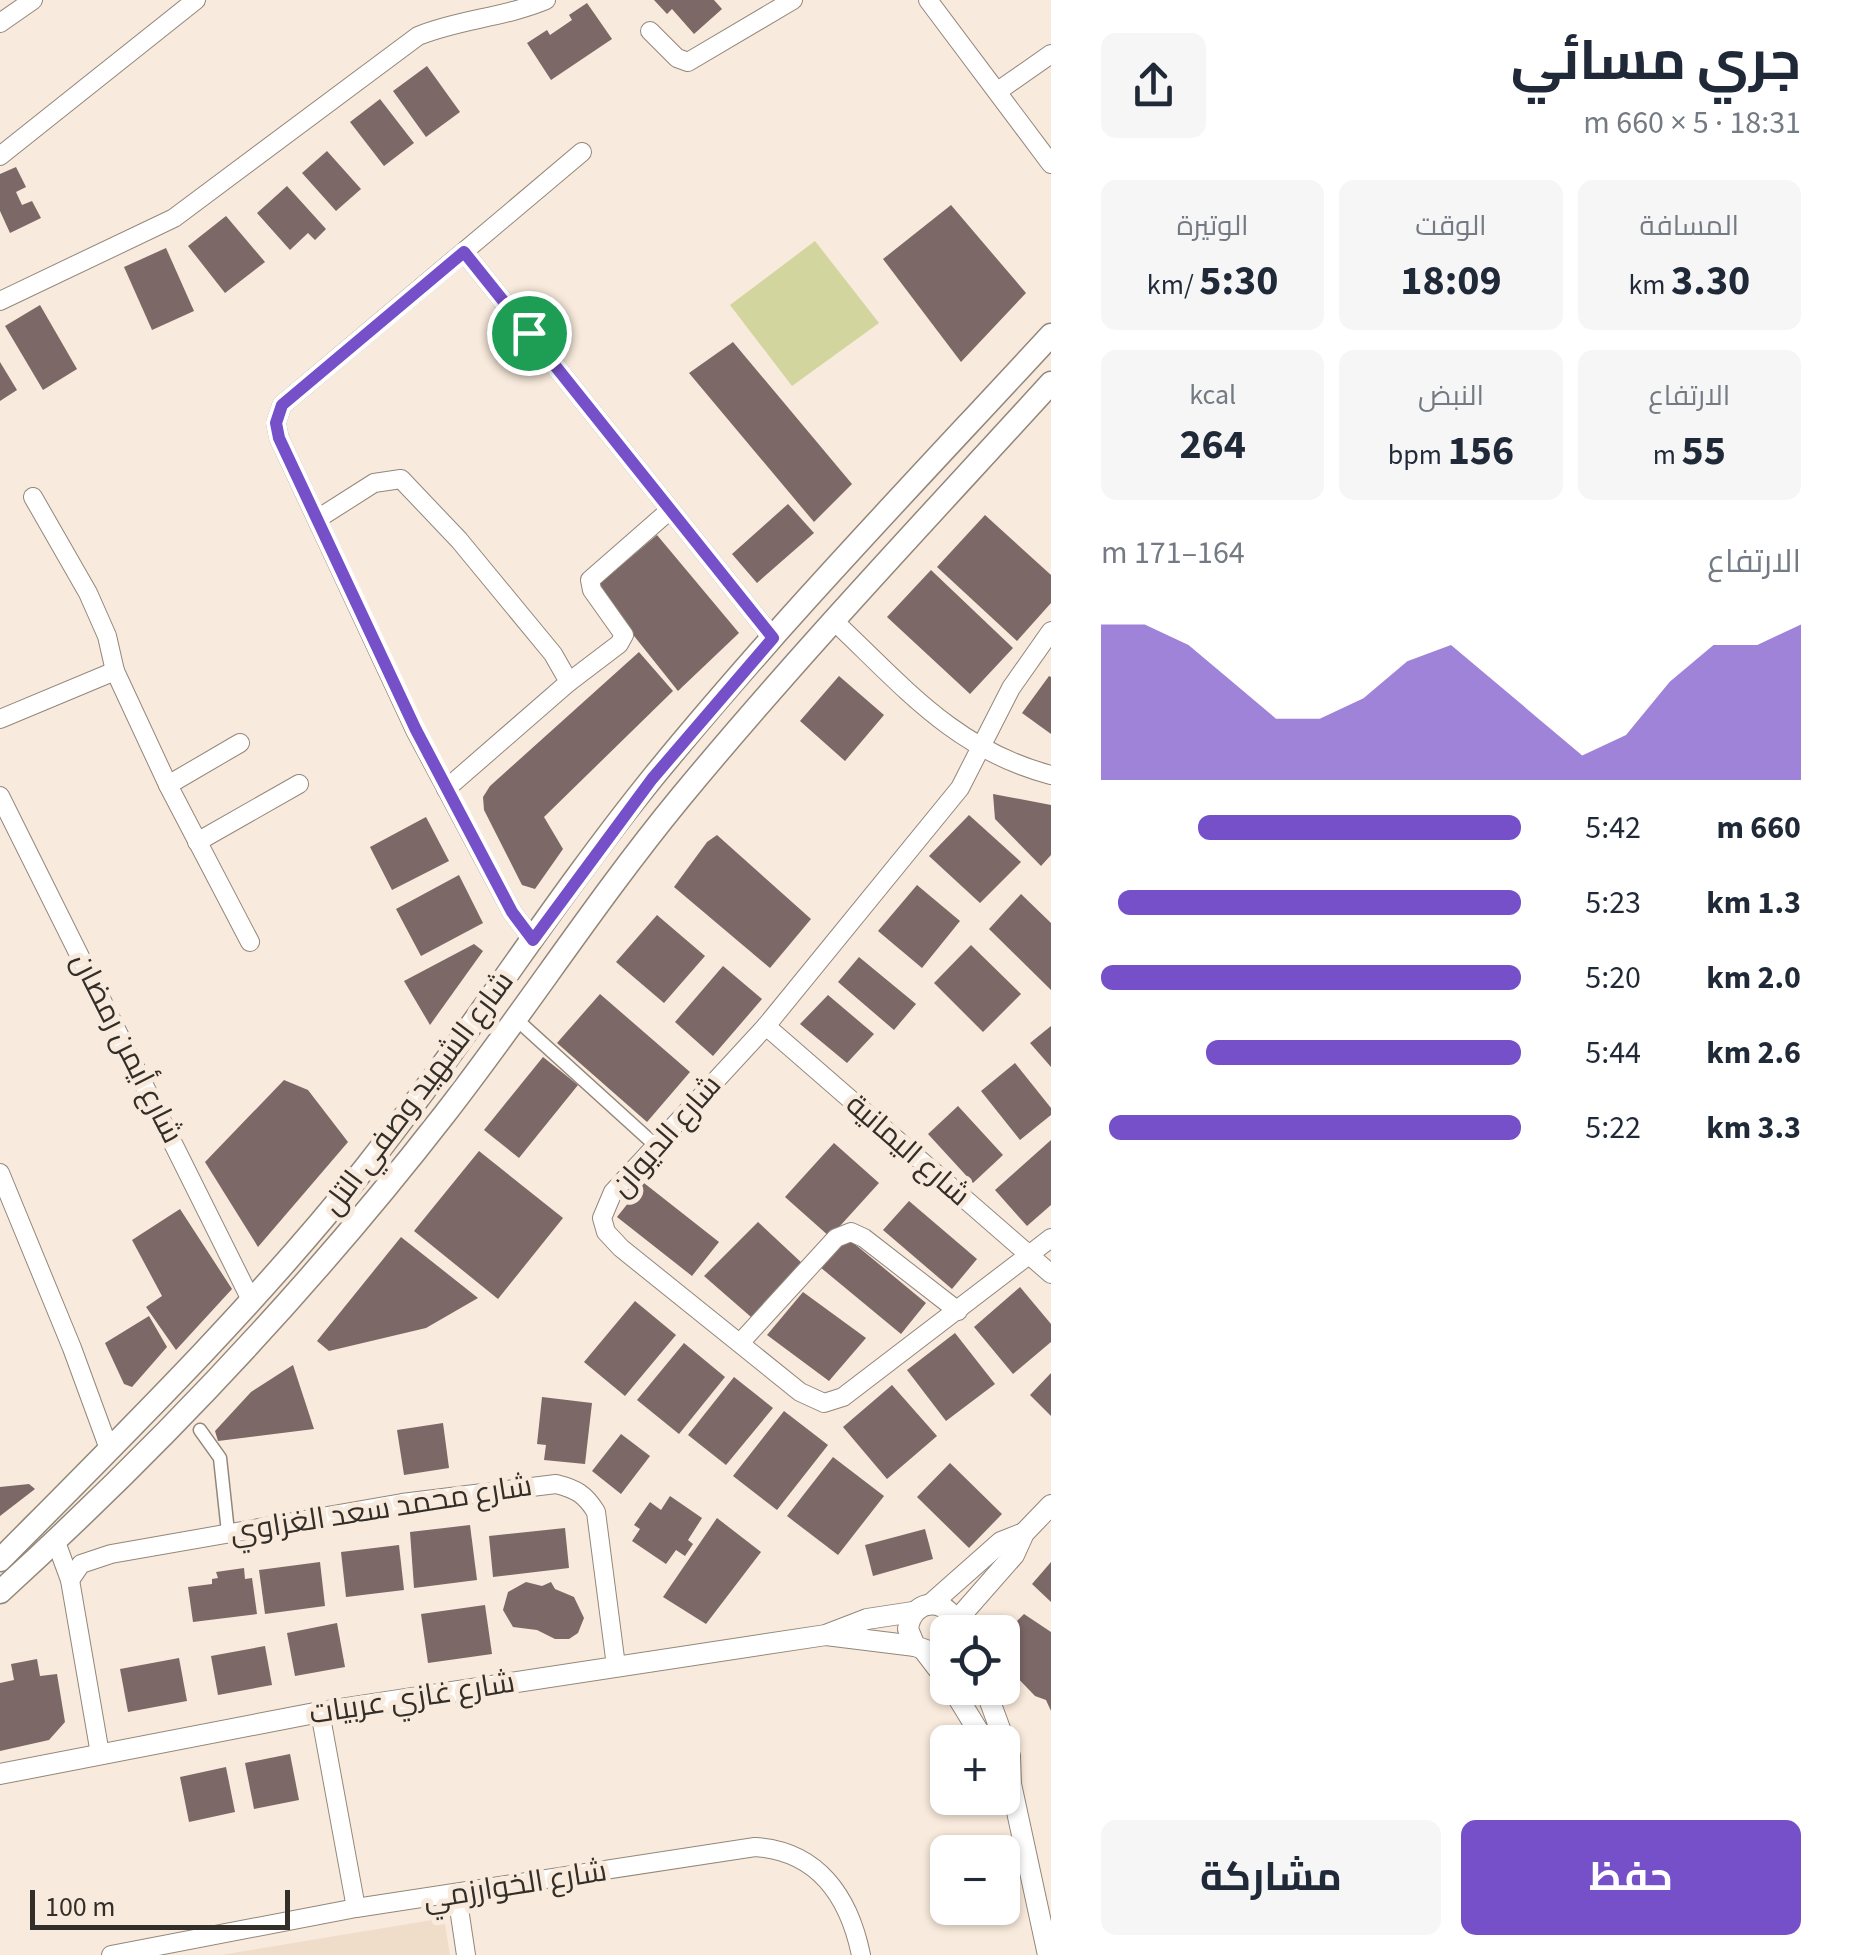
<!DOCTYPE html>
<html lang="ar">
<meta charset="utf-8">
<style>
:root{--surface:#fff;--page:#f6f6f7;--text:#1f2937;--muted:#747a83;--accent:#7650c9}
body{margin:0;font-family:"Source Sans 3",Cairo,sans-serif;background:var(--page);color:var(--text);direction:rtl;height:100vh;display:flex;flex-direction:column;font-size:38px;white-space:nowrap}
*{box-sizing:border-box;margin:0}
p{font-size:32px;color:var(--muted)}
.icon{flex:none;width:55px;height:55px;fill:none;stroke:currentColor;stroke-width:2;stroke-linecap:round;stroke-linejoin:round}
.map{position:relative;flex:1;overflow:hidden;direction:ltr}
.side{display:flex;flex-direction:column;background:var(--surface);width:800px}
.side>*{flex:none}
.buttons{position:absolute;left:930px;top:1615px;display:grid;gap:20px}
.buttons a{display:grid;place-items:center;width:90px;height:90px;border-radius:15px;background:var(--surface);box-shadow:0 2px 8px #0004;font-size:50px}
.scale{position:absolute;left:30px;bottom:25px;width:260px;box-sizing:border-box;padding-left:10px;border:5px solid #332e28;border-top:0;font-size:28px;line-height:35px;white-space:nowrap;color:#332e28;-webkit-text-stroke:8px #f8eadc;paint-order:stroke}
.pin{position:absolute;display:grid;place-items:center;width:85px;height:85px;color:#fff;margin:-42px;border:5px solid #fff;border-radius:50%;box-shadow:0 2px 10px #0007}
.round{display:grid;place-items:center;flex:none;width:105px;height:105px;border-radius:15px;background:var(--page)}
.summary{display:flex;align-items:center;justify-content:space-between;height:170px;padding:0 50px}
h1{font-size:55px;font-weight:700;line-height:75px}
.figures{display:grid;grid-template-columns:repeat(3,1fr);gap:15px;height:170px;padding:10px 50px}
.figures div{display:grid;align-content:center;border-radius:15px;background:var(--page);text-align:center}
.figures b{font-size:42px;font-weight:700}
.figures small{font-size:28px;font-weight:400}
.figures p{font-size:28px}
.chart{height:280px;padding:20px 50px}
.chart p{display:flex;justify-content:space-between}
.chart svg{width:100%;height:180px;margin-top:10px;fill:var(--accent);opacity:.7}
.primary-button{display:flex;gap:20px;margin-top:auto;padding:20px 50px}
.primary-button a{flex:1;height:115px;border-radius:15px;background:var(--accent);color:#fff;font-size:40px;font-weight:700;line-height:115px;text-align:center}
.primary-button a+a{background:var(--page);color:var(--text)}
ul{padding:0 50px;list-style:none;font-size:32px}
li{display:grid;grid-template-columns:160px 120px 1fr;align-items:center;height:75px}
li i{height:25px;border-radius:12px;background:var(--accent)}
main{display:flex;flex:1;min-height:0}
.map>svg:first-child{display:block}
.built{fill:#f0ddc9}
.green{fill:#d2d59d}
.building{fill:#7b6867}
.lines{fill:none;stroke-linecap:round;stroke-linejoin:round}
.pedestrian-casing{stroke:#93877a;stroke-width:15}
.minor-casing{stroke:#93877a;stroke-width:20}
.tertiary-casing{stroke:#93877a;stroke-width:22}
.secondary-casing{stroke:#93877a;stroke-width:25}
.pedestrian{stroke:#fff;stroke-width:12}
.minor{stroke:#fff;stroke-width:18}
.tertiary{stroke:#fff;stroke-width:20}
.secondary{stroke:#fff;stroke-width:22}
.route-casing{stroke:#fff;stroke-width:20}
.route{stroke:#7650c9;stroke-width:12}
.labels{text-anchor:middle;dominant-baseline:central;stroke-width:10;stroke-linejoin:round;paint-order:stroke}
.street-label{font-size:30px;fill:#332e28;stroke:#f8eadc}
</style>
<main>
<section class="side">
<div class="summary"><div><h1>جري مسائي</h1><p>18:31 · 5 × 660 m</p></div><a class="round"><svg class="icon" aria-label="share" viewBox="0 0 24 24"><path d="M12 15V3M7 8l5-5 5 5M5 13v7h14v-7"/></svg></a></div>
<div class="figures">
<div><p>المسافة</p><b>3.30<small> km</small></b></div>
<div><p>الوقت</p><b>18:09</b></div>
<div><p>الوتيرة</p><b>5:30<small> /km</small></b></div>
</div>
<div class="figures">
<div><p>الارتفاع</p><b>55<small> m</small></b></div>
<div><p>النبض</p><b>156<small> bpm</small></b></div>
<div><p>kcal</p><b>264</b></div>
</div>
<div class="chart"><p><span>الارتفاع</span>164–171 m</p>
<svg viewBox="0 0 160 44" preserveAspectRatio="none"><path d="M0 44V6L10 6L20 11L30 20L40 29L50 29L60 24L70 15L80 11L90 20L100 29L110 38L120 33L130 20L140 11L150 11L160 6V44z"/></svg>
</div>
<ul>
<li><b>660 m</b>5:42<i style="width:77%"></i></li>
<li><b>1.3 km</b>5:23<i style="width:96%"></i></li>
<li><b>2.0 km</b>5:20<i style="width:100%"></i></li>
<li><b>2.6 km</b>5:44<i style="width:75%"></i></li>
<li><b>3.3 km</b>5:22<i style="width:98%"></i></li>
</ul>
<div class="primary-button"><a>حفظ</a><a>مشاركة</a></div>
</section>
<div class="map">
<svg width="1051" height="1955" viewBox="0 0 1051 1955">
<rect width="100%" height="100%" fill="#f8eadc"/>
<polygon class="built" points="444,1918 450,1955 221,1955"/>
<polygon class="green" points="815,241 879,323 792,386 730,305"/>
<g class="building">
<polygon points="654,0 714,0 722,9 694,34 672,9 667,14"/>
<polygon points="587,3 612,39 551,80 527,43 547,30 550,35 572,20 569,15"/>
<polygon points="427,66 460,112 426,137 393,91"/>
<polygon points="380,99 414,143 384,166 350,122"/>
<polygon points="327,151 361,189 336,211 302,173"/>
<polygon points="16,167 26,187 16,192 22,205 32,201 41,218 10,233 0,211 0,174"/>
<polygon points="287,186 326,229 315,240 308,233 290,250 257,213"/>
<polygon points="951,205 1026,293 961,362 883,259"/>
<polygon points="226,216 265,262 225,293 188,246"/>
<polygon points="166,248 194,311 152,330 124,267"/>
<polygon points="40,305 77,369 43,390 5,326"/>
<polygon points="733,342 852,484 814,522 689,373"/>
<polygon points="0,362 17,390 0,401"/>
<polygon points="788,504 814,533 757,583 732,554"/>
<polygon points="985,515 1051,575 1051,603 1017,641 937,567"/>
<polygon points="657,535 739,633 678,691 595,587"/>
<polygon points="931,570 1013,648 970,694 887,617"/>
<polygon points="639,652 673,691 544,817 563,849 535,889 522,885 484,810 483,797 490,786"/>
<polygon points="839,676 884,715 845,761 800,721"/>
<polygon points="1049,676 1051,677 1051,734 1022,713"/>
<polygon points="993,794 1051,805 1051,855 1041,866 995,819"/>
<polygon points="969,815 1021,862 980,903 929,856"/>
<polygon points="426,817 449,861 392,890 370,847"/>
<polygon points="717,835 811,919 770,968 674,887 707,842"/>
<polygon points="459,875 483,923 421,956 396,909"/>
<polygon points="917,885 960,921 922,968 878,931"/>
<polygon points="1021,894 1051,923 1051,990 989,929"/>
<polygon points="657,915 705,956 664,1003 616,962"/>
<polygon points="474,944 483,951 430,1025 404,981"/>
<polygon points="971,945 1021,994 983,1032 934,983"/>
<polygon points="859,957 916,1004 894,1030 838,982"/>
<polygon points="723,966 762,999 713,1056 675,1022"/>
<polygon points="600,994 690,1072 647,1122 557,1043"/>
<polygon points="828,995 874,1034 847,1063 800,1024"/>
<polygon points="1051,1026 1051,1067 1030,1043"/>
<polygon points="543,1057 578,1085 519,1158 484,1130"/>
<polygon points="1015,1063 1051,1108 1051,1115 1020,1140 981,1091"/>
<polygon points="284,1080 308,1090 348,1142 258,1247 205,1162"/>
<polygon points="958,1106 1003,1155 973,1183 928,1134"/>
<polygon points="1051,1140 1051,1205 1027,1226 995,1190"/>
<polygon points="834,1143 879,1183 830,1237 785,1197"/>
<polygon points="479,1151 563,1218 498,1299 414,1231"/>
<polygon points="644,1183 719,1242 692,1276 617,1217"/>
<polygon points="909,1201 977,1259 952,1289 883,1230"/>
<polygon points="180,1209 232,1289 176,1350 146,1307 162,1296 132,1240"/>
<polygon points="758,1222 804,1265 751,1317 704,1276"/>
<polygon points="845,1236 926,1303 901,1334 820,1267"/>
<polygon points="401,1237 478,1298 426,1328 329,1351 317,1341"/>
<polygon points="1020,1287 1051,1324 1051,1342 1013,1374 974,1327"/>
<polygon points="803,1292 866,1338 829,1381 767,1335"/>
<polygon points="635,1301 676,1335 625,1396 584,1362"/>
<polygon points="149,1316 167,1347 132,1387 124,1384 105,1343"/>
<polygon points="955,1333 995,1384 946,1421 907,1370"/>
<polygon points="684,1343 725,1377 679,1434 637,1400"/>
<polygon points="293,1365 314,1429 218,1441 215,1431 251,1392"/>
<polygon points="1051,1373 1051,1416 1030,1395"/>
<polygon points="734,1377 773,1408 726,1465 688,1435"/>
<polygon points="892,1385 937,1436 887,1479 843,1427"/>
<polygon points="542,1397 592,1403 585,1464 544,1460 546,1445 537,1444"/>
<polygon points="784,1411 828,1445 777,1510 733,1476"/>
<polygon points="443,1423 449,1468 404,1475 397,1430"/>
<polygon points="621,1434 650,1456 621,1494 592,1471"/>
<polygon points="833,1457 884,1496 838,1555 787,1516"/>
<polygon points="950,1463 1002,1514 969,1548 917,1497"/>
<polygon points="29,1484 35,1489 0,1516 0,1487"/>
<polygon points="670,1496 702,1518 688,1540 693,1544 685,1556 676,1550 666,1564 632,1541 640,1529 634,1525 650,1502 661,1510"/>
<polygon points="717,1518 761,1552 706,1624 663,1597"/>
<polygon points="470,1525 477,1580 414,1588 410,1532"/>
<polygon points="565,1528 569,1568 493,1577 489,1536"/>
<polygon points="925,1529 933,1559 873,1576 865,1545"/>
<polygon points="399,1545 404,1590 346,1597 341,1552"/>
<polygon points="320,1562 325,1606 265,1614 259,1570"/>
<polygon points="1051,1562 1051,1602 1032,1584"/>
<polygon points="244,1568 245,1579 252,1578 257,1614 193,1622 188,1587 212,1584 212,1579 218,1578 216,1572"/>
<polygon points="526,1582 542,1586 551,1582 555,1589 574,1597 584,1618 578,1633 569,1639 555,1639 537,1630 513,1627 503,1610 508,1592"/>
<polygon points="485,1605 492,1654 428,1663 421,1614"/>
<polygon points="1024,1614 1051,1632 1051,1711 1046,1700 1035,1696 1006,1666 1014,1648 1009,1640 1019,1632 1013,1625"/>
<polygon points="337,1623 345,1667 295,1676 287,1633"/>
<polygon points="265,1646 272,1685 218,1695 211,1656"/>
<polygon points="179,1658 187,1701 128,1712 120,1669"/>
<polygon points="37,1659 40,1676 57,1674 65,1722 49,1740 0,1751 0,1683 14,1680 11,1664"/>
<polygon points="290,1754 299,1800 254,1809 245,1763"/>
<polygon points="226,1767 235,1812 189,1822 180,1777"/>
</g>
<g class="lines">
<defs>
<g id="pedestrian">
<polyline points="516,1019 655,1145"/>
<polyline points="200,1430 220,1458 228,1532"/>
</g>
<g id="minor">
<polyline points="928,0 1051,164"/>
<polyline points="0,23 33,0"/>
<polyline points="650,31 677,58 688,62 793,0"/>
<polyline points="998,91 1051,54"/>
<polyline points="0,156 196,0"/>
<polyline points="464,252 773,638"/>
<path d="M0,301L174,218L418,36C459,19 503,18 546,0"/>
<polyline points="33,497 88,593 107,636 115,671 168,785 250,942"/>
<polyline points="319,518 374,483 401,479 459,540 553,654 569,682 446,789"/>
<path d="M834,621C903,686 955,750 1051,775"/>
<polyline points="1051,631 1011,688 960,788 766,1026 613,1192 602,1218 606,1232 621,1248 800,1392 824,1403 843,1397 1051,1238"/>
<polyline points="569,682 619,644 624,635 592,590 590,580 670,510"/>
<polyline points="0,719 115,671"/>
<polyline points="168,785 240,743"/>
<polyline points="0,796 252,1302"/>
<polyline points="197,842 299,784"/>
<polyline points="533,940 512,912 415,730 279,438 276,423 282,405 582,152"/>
<polyline points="766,1026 1051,1274"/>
<polyline points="0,1173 72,1348 109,1449"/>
<polyline points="740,1343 836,1238 851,1232 864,1238 958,1311"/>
<polyline points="56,1542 70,1580 100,1754"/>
<path d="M70,1580L81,1564L111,1554L402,1503L556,1484C576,1489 585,1494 596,1512L616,1666"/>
<polyline points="320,1712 356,1908"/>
<polyline points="457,1895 466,1955"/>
<path d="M111,1955L356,1908L755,1847C818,1851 849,1897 861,1955"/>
</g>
<g id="tertiary">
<polyline points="932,1603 1001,1542 1024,1533"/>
<polyline points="956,1621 1014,1555 1024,1533 1051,1505"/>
<polyline points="828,1634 867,1619 913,1612"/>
<path d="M948,1647L934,1653L915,1646L908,1629C912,1595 954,1597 957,1631"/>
<polyline points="925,1652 948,1682"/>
<polyline points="952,1688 985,1742"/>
<polyline points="985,1688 1010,1756 1011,1784 1048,1955"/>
<polyline points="0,1774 320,1712 826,1635 915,1646"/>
</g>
<g id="secondary">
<path d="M0,1560C126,1433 253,1308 365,1168C466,1041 552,902 654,776C779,623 917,480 1051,335"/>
<path d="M0,1592C160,1446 311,1286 444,1115C525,1011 597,899 680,798C798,655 926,520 1051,383"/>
</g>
</defs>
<use href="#pedestrian" class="pedestrian-casing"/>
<use href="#minor" class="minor-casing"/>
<use href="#tertiary" class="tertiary-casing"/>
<use href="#secondary" class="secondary-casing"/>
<use href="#pedestrian" class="pedestrian"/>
<use href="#minor" class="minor"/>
<use href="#tertiary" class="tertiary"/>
<use href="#secondary" class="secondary"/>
</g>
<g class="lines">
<defs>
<polygon id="route" points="464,252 773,638 652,779 533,940 512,912 416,730 279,438 276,423 282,405"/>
</defs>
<use href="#route" class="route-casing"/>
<use href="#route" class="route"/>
</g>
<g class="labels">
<g class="street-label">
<text transform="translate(127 1048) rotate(63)">شارع أيمن رمضان</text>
<text transform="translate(418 1093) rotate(-53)">شارع الشهيد وصفي التل</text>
<text transform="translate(666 1136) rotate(-49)">شارع الديوان</text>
<text transform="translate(908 1150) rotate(41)">شارع اليمانية</text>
<text transform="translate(381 1509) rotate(-9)">شارع محمد سعد الغزاوي</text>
<text transform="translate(412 1698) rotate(-9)">شارع غازي عربيات</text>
<text transform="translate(515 1885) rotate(-9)">شارع الخوارزمي</text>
</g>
</g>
</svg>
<div class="buttons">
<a><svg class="icon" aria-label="locate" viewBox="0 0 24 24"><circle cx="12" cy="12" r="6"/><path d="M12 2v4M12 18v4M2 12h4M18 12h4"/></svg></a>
<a>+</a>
<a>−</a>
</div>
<div class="scale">100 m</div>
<div class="pin" style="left:529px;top:333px;background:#1e9e55"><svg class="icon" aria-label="arrive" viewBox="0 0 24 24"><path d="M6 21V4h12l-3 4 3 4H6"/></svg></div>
</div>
</main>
